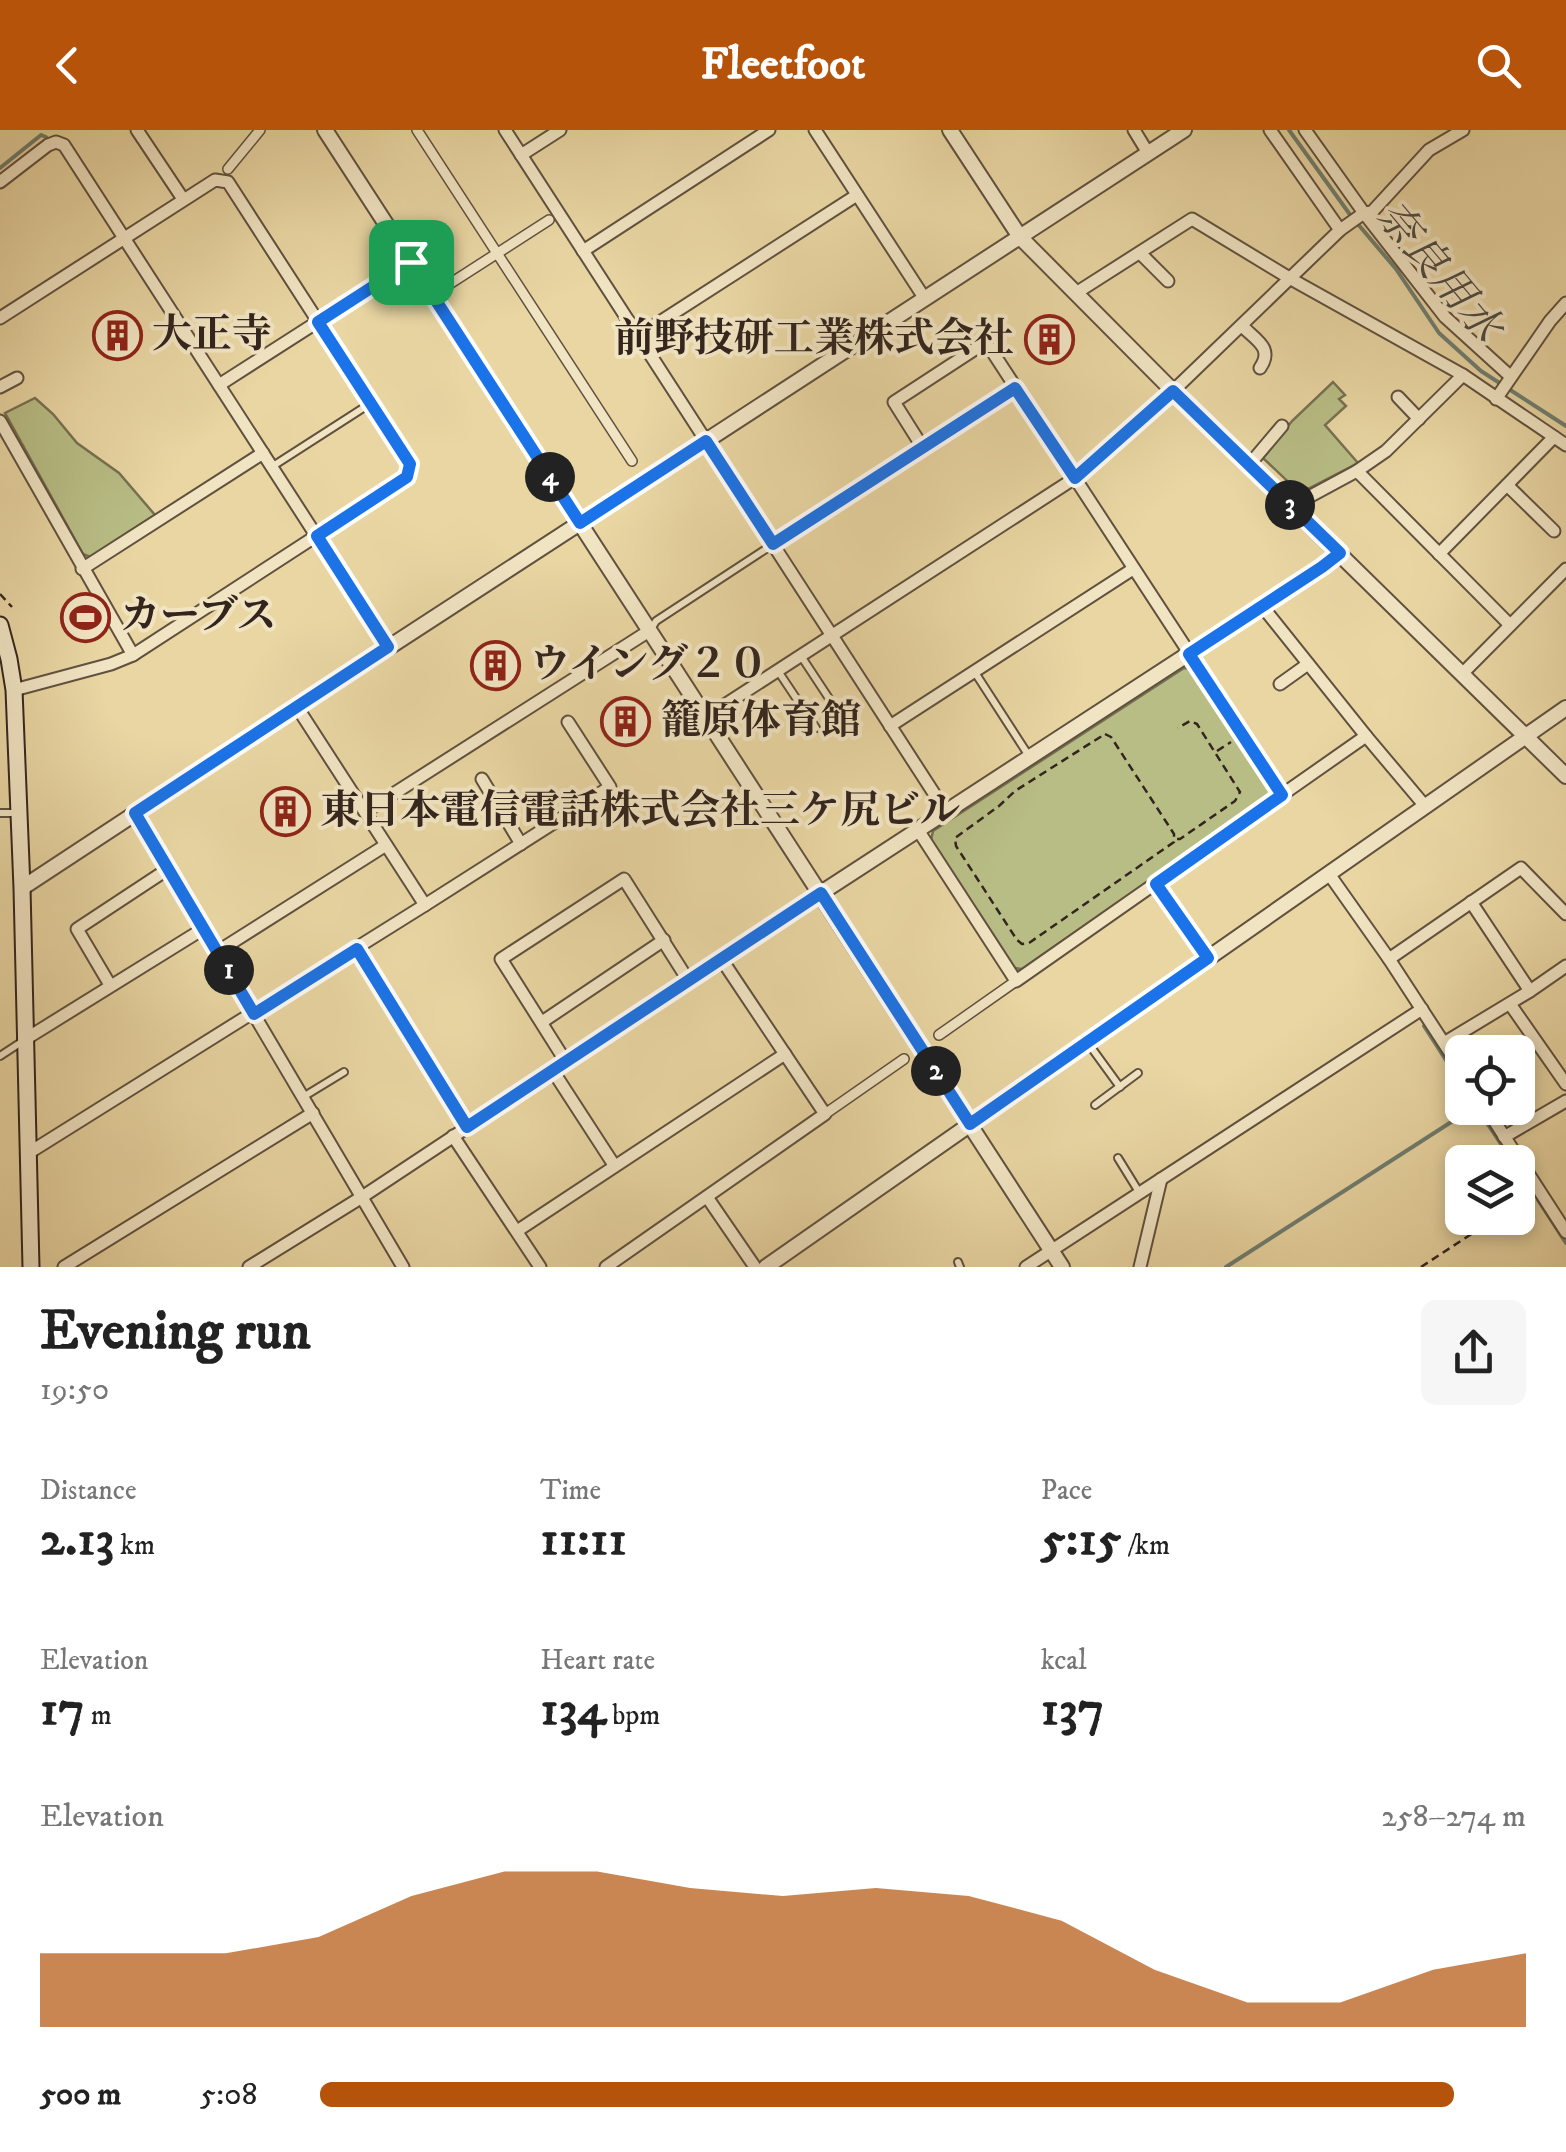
<!DOCTYPE html>
<meta charset="utf-8">
<style>
:root{--surface:#fff;--page:#f6f6f6;--text:#222;--muted:#767676;--accent:#b45309}
body{margin:0;font-family:"IM FELL DW Pica","Noto Serif JP",serif;background:var(--page);color:var(--text);height:100vh;display:flex;flex-direction:column;font-size:38px;white-space:nowrap}
*{box-sizing:border-box;margin:0}
p{font-size:32px;color:var(--muted)}
.icon{flex:none;width:55px;height:55px;fill:none;stroke:currentColor;stroke-width:2;stroke-linecap:round;stroke-linejoin:round}
.map{position:relative;height:1137px;overflow:hidden}
.panel{display:flex;flex-direction:column;background:var(--surface);flex:1}
.panel>*{flex:none}
.controls{position:absolute;left:1445px;top:905px;display:grid;gap:20px}
.controls a{display:grid;place-items:center;width:90px;height:90px;border-radius:15px;background:var(--surface);box-shadow:0 5px 15px #0003;font-size:50px}
.pin{position:absolute;display:grid;place-items:center;width:85px;height:85px;color:#fff;margin:-42px;border-radius:20px;box-shadow:0 5px 15px #0006}
.km{position:absolute;width:50px;height:50px;margin:-25px;border-radius:50%;background:#222;color:#fff;font-size:28px;line-height:50px;text-align:center}
.round{display:grid;place-items:center;flex:none;width:105px;height:105px;border-radius:15px;background:var(--page)}
.summary{display:flex;align-items:center;justify-content:space-between;height:170px;padding:0 40px}
h1{font-size:55px;font-weight:800;line-height:75px}
.stats{display:grid;grid-template-columns:repeat(3,1fr);gap:15px;height:170px;padding:10px 40px}
.stats div{display:grid;align-content:center}
.stats b{font-size:50px;font-weight:800}
.stats small{font-size:28px;font-weight:400}
.stats p{font-size:28px}
.chart{height:280px;padding:20px 40px}
.chart p{display:flex;justify-content:space-between}
.chart svg{width:100%;height:180px;margin-top:10px;fill:var(--accent);opacity:.7}
ul{padding:0 40px;list-style:none;font-size:32px}
li{display:grid;grid-template-columns:160px 120px 1fr;align-items:center;height:75px}
li i{height:25px;border-radius:12px;background:var(--accent)}
header{display:flex;justify-content:space-between;align-items:center;height:130px;padding:0 40px;background:var(--accent);color:#fff;font-size:45px;font-weight:800}
.map>svg:first-child{display:block}
.green{fill:#b8bd85;stroke:#767152;stroke-width:2.5}
.lines{fill:none;stroke-linecap:round;stroke-linejoin:round}
.stream{stroke:#6f7e70;stroke-width:4}
.service-casing{stroke:#60513f;stroke-width:10}
.pedestrian-casing{stroke:#60513f;stroke-width:12}
.minor-casing{stroke:#60513f;stroke-width:15}
.tertiary-casing{stroke:#60513f;stroke-width:18}
.secondary-casing{stroke:#33251e;stroke-width:19}
.path{stroke:#33251e;stroke-width:2.5;stroke-dasharray:8 5;stroke-linecap:butt}
.service{stroke:#f1e4c3;stroke-width:6}
.pedestrian{stroke:#f1e4c3;stroke-width:9}
.minor{stroke:#f1e4c3;stroke-width:11}
.tertiary{stroke:#f1e4c3;stroke-width:14}
.secondary{stroke:#f1e4c3;stroke-width:15}
.route-casing{stroke:#fff;stroke-width:20}
.route{stroke:#1a73e8;stroke-width:12}
.labels{text-anchor:middle;dominant-baseline:central;stroke-width:8;stroke-linejoin:round;paint-order:stroke}
.poi-label{font-size:40px;font-weight:bold;fill:#33251e;stroke:#f1e4c3;text-anchor:start}
.water-label{font-size:42px;font-style:italic;fill:#4c4a40;stroke:#f1e4c3}
</style>
<header><svg class="icon" aria-label="back" viewBox="0 0 24 24"><path d="M15 5l-7 7 7 7"/></svg>Fleetfoot<svg class="icon" aria-label="search" viewBox="0 0 24 24"><circle cx="10" cy="10" r="6"/><path d="M15 15l6 6"/></svg></header>
<div class="map">
<svg width="1566" height="1137" viewBox="0 0 1566 1137">
<rect width="100%" height="100%" fill="#e9d6a3"/>
<filter id="stains"><feTurbulence type="fractalNoise" baseFrequency=".002" numOctaves="4"/><feColorMatrix values="0 0 0 0 .2 0 0 0 0 .09 0 0 0 0 .02 0 0 0 .5 -.17"/></filter>
<radialGradient id="worn" r=".72"><stop offset=".6" stop-color="#630" stop-opacity="0"/><stop offset="1" stop-color="#630" stop-opacity=".3"/></radialGradient>
<g class="green">
<polygon points="1333,252 1345,265 1339,269 1346,276 1325,295 1358,333 1300,363 1263,328 1292,291"/>
<polygon points="35,268 53,284 77,313 119,343 155,385 90,427 83,424 5,283"/>
<polygon points="1184,538 1192,539 1271,659 1269,667 1022,839 1014,838 931,710 933,701"/>
</g>
<g class="lines">
<g class="stream">
<polyline points="1289,0 1351,86"/>
<polyline points="0,38 41,5 46,7"/>
<polyline points="1357,93 1396,139 1439,203 1481,241 1566,296"/>
<polyline points="1424,896 1462,955"/>
<polyline points="1477,978 1513,1032"/>
<polyline points="1518,1040 1530,1059"/>
<polyline points="1538,1070 1566,1113"/>
<polyline points="1226,1137 1473,978"/>
</g>
<defs>
<g id="service">
<polyline points="273,336 371,273"/>
<polyline points="651,499 656,491 772,415"/>
<polyline points="801,526 832,573"/>
<polyline points="778,541 816,598"/>
<polyline points="974,541 1029,626"/>
<polyline points="0,683 19,683"/>
<polyline points="1088,913 1120,957"/>
<polyline points="0,926 23,911"/>
<polyline points="303,967 344,942"/>
<polyline points="1095,975 1138,943"/>
<polyline points="1118,1028 1139,1062"/>
<polyline points="958,1132 960,1137"/>
</g>
<g id="pedestrian">
<polyline points="417,0 632,331"/>
<polyline points="228,39 260,0"/>
<polyline points="451,153 549,90"/>
<polyline points="939,905 1016,851"/>
<polyline points="825,984 904,929"/>
</g>
<g id="minor">
<polyline points="137,0 183,69"/>
<polyline points="505,0 946,682"/>
<polyline points="815,0 925,169"/>
<polyline points="1134,0 1148,23"/>
<polyline points="1270,0 1340,100"/>
<polyline points="1305,0 1364,83 1445,187 1510,246"/>
<polyline points="521,25 560,0"/>
<polyline points="0,52 48,15 56,12 64,15 388,517"/>
<polyline points="583,121 769,0"/>
<polyline points="1140,123 1168,151"/>
<polyline points="1076,163 1192,89 1291,149 1463,245 1566,315"/>
<polyline points="0,188 215,50 228,52 410,334 407,347 133,525 111,534 14,560"/>
<path d="M1242,196C1256,210 1274,218 1260,238"/>
<polyline points="638,206 857,65"/>
<polyline points="219,255 411,132"/>
<polyline points="0,257 17,248"/>
<polyline points="1398,267 1419,289"/>
<polyline points="1496,269 1550,191 1566,173"/>
<polyline points="0,291 133,525"/>
<polyline points="923,318 894,272 986,212 1282,665"/>
<polyline points="1249,335 1282,296"/>
<polyline points="1357,341 1510,495"/>
<polyline points="1507,355 1554,401"/>
<polyline points="1292,376 1357,341 1386,321 1463,245"/>
<polyline points="773,414 1015,258"/>
<polyline points="1439,424 1554,307"/>
<polyline points="82,439 263,323"/>
<polyline points="1462,544 1566,439"/>
<polyline points="1280,554 1308,534"/>
<polyline points="706,587 1075,348 1173,261 1340,100 1364,83 1372,82 1429,20 1463,0"/>
<polyline points="890,596 1133,439"/>
<polyline points="1366,606 1425,676"/>
<polyline points="482,649 521,714"/>
<polyline points="365,682 649,501"/>
<polyline points="135,683 403,1137"/>
<polyline points="918,700 1016,851 1366,606 1262,476"/>
<polyline points="1329,744 1389,829 1462,941"/>
<polyline points="1155,754 1208,829"/>
<polyline points="1471,772 1530,861"/>
<polyline points="425,775 610,657 568,592"/>
<polyline points="357,819 467,997"/>
<polyline points="217,822 386,715"/>
<polyline points="1389,829 1521,738 1566,784"/>
<polyline points="110,855 77,799 168,739"/>
<polyline points="1510,874 1566,954"/>
<polyline points="542,892 664,810"/>
<polyline points="24,910 203,799"/>
<polyline points="1444,913 1530,861 1566,836"/>
<polyline points="566,932 501,829 624,749 688,850"/>
<polyline points="553,941 614,1035"/>
<polyline points="1486,978 1566,1102"/>
<polyline points="453,1006 540,1137"/>
<polyline points="1504,1007 1566,971"/>
<polyline points="27,1024 425,775 297,577"/>
<polyline points="707,1067 755,1137"/>
<polyline points="517,1101 785,924"/>
<polyline points="64,1137 313,983"/>
<polyline points="249,1137 362,1067 821,763"/>
<polyline points="606,1137 825,984 722,830"/>
<polyline points="1026,1137 1422,879"/>
<polyline points="1140,1137 1161,1049"/>
</g>
<g id="tertiary">
<polyline points="325,0 1062,1137"/>
<polyline points="950,0 1020,107 1173,261 1566,646"/>
<polyline points="22,758 297,577 1184,0"/>
<polyline points="821,763 1322,437 1340,423"/>
<polyline points="766,1137 1566,578"/>
</g>
<polyline id="secondary" points="0,495 9,529 14,560 22,758 31,1137"/>
</defs>
<use href="#service" class="service-casing"/>
<use href="#pedestrian" class="pedestrian-casing"/>
<use href="#minor" class="minor-casing"/>
<use href="#tertiary" class="tertiary-casing"/>
<use href="#secondary" class="secondary-casing"/>
<g class="path">
<polyline points="0,464 12,477"/>
<polygon points="1105,604 1111,607 1174,704 1174,712 1029,813 1022,814 1017,810 956,716 955,708 999,676 1015,661"/>
<polyline points="1217,621 1231,612"/>
<polyline points="1177,709 1180,709 1235,671 1240,662 1197,594 1190,591 1178,598"/>
<polyline points="1518,1074 1529,1066"/>
<polyline points="1421,1137 1496,1088"/>
</g>
<use href="#service" class="service"/>
<use href="#pedestrian" class="pedestrian"/>
<use href="#minor" class="minor"/>
<use href="#tertiary" class="tertiary"/>
<use href="#secondary" class="secondary"/>
</g>
<g class="lines">
<defs>
<polygon id="route" points="411,132 580,393 706,311 773,414 1015,258 1075,348 1173,261 1340,423 1322,437 1189,524 1282,665 1156,754 1208,828 970,994 821,763 467,997 357,819 254,884 135,683 388,517 317,406 407,347 410,334 318,192"/>
</defs>
<use href="#route" class="route-casing"/>
<use href="#route" class="route"/>
</g>
<defs>
<symbol id="building-ring" viewBox="-11 -11 22 22"><circle r="9.5" fill="#f1e4c3" stroke="#8f2418" stroke-width="1.5"/><path d="M-4-6H4V6H1V3H-1V6H-4ZM-2.5-4.3h1.7v1.8h-1.7ZM.8-4.3h1.7v1.8H.8ZM-2.5-1h1.7V.8h-1.7ZM.8-1h1.7V.8H.8Z" fill="#8f2418"/></symbol>
<symbol id="stadium-ring" viewBox="-11 -11 22 22"><circle r="9.5" fill="#f1e4c3" stroke="#8f2418" stroke-width="1.5"/><path d="M0-5a6.5 5 0 1 0 0 10a6.5 5 0 1 0 0-10ZM-3.5-1.8h7v3.6h-7Z" fill="#8f2418"/></symbol>
</defs>
<g fill-rule="evenodd">
<use href="#building-ring" x="90" y="178" width="55" height="55"/>
<use href="#building-ring" x="1022" y="182" width="55" height="55"/>
<use href="#stadium-ring" x="58" y="460" width="55" height="55"/>
<use href="#building-ring" x="468" y="508" width="55" height="55"/>
<use href="#building-ring" x="598" y="564" width="55" height="55"/>
<use href="#building-ring" x="258" y="654" width="55" height="55"/>
</g>
<g class="labels">
<g class="poi-label">
<text x="152" y="206">大正寺</text>
<text x="1014" y="210" text-anchor="end">前野技研工業株式会社</text>
<text x="120" y="487">カーブス</text>
<text x="530" y="536">ウイング２０</text>
<text x="661" y="592">籠原体育館</text>
<text x="320" y="682">東日本電信電話株式会社三ケ尻ビル</text>
</g>
<g class="water-label">
<text transform="translate(1438 142) rotate(50)">奈良用水</text>
</g>
</g>
<rect width="100%" height="100%" filter="url(#stains)"/>
<rect width="100%" height="100%" fill="url(#worn)"/>
</svg>
<div class="controls">
<a><svg class="icon" aria-label="locate" viewBox="0 0 24 24"><circle cx="12" cy="12" r="6"/><path d="M12 2v4M12 18v4M2 12h4M18 12h4"/></svg></a>
<a><svg class="icon" aria-label="layers" viewBox="0 0 24 24"><path d="M12 4l9 5-9 5-9-5zM3 14l9 5 9-5"/></svg></a>
</div>
<div class="pin" style="left:411px;top:132px;background:#1e9e55"><svg class="icon" aria-label="arrive" viewBox="0 0 24 24"><path d="M6 21V4h12l-3 4 3 4H6"/></svg></div>
<b class="km" style="left:229px;top:840px">1</b>
<b class="km" style="left:936px;top:941px">2</b>
<b class="km" style="left:1290px;top:375px">3</b>
<b class="km" style="left:550px;top:347px">4</b>
</div>
<section class="panel">
<div class="summary"><div><h1>Evening run</h1><p>19:50</p></div><a class="round"><svg class="icon" aria-label="share" viewBox="0 0 24 24"><path d="M12 15V3M7 8l5-5 5 5M5 13v7h14v-7"/></svg></a></div>
<div class="stats">
<div><p>Distance</p><b>2.13<small> km</small></b></div>
<div><p>Time</p><b>11:11</b></div>
<div><p>Pace</p><b>5:15<small> /km</small></b></div>
</div>
<div class="stats">
<div><p>Elevation</p><b>17<small> m</small></b></div>
<div><p>Heart rate</p><b>134<small> bpm</small></b></div>
<div><p>kcal</p><b>137</b></div>
</div>
<div class="chart"><p><span>Elevation</span>258–274 m</p>
<svg viewBox="0 0 160 44" preserveAspectRatio="none"><path d="M0 44V26L10 26L20 26L30 22L40 12L50 6L60 6L70 10L80 12L90 10L100 12L110 18L120 30L130 38L140 38L150 30L160 26V44z"/></svg>
</div>
<ul>
<li><b>500 m</b>5:08<i style="width:94%"></i></li>
</ul>
</section>
